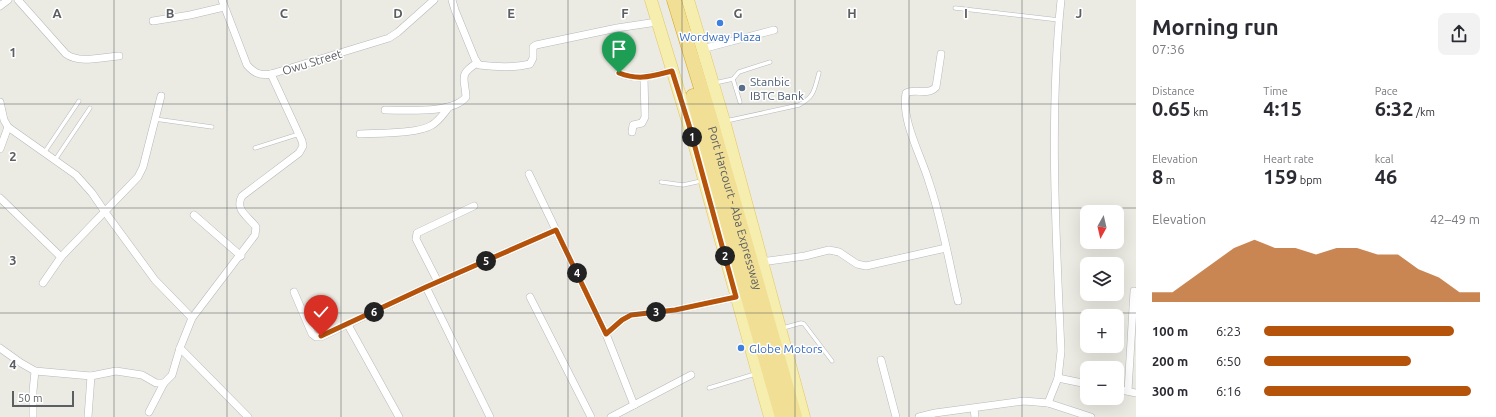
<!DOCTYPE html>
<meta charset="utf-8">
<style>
:root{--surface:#fff;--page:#f2f2f3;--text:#2b2b33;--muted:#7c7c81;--accent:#b45309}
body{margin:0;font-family:Ubuntu,sans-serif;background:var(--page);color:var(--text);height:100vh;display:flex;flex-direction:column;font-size:15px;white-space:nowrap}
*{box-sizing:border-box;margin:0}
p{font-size:13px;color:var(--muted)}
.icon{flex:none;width:22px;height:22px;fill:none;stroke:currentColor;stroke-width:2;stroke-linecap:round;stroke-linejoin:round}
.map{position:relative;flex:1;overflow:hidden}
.details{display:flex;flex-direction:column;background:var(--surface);width:360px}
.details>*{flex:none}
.needle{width:26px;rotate:188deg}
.tools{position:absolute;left:1080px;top:205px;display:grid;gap:8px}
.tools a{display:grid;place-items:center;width:44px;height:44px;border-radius:8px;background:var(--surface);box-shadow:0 4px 16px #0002;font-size:20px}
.scale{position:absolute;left:12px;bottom:10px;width:62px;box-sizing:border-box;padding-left:4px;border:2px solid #5b5e62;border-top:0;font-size:11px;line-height:14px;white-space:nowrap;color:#5b5e62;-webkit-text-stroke:3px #fff;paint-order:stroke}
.pin{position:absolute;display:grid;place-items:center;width:34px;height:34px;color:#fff;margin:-41px -17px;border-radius:50% 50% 50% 0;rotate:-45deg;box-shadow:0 0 4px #0007}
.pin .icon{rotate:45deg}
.km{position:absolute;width:20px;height:20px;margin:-10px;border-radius:50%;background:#222;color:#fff;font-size:11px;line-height:20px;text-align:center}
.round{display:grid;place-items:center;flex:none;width:42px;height:42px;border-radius:8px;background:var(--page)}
.head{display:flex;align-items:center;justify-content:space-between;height:68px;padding:0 16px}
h1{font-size:22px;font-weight:600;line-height:30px}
.metrics{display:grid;grid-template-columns:repeat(3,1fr);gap:6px;height:68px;padding:4px 16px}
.metrics div{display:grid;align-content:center}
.metrics b{font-size:20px;font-weight:600}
.metrics small{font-size:11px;font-weight:400}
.metrics p{font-size:11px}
.chart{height:112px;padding:8px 16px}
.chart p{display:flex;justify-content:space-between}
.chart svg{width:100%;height:72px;margin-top:4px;fill:var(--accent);opacity:.7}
ul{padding:0 16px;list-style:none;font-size:13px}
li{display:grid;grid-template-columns:64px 48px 1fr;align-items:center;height:30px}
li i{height:10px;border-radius:5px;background:var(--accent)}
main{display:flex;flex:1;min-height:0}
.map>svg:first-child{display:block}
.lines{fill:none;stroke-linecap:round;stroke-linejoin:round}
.lane-casing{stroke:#b5b8bc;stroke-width:4.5}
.street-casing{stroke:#b5b8bc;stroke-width:8}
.primary-casing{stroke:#e2c666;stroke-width:13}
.highway-casing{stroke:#d7a618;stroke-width:15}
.lane{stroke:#fff;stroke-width:3.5}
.street{stroke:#fff;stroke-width:7}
.primary{stroke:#f6eeae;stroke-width:12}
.highway{stroke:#f1df95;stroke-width:14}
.route-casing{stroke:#fff;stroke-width:8}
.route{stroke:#b45309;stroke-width:5}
.grid{fill:none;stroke:#5b5e62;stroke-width:1;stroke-opacity:0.55}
.shop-dot{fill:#3f7fe0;stroke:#fff;stroke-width:1.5}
.service-dot{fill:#5c6f8a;stroke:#fff;stroke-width:1.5}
.labels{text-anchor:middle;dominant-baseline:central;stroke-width:3;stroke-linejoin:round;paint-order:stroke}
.shop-label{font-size:12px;fill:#366cbe;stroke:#fff}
.street-label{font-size:12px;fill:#5b5e62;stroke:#fff}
.service-label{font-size:12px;fill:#4e5e75;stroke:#fff;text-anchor:start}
.grid-label{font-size:13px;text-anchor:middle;font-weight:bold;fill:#5b5e62;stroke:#fff;stroke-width:3;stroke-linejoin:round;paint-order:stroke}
</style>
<main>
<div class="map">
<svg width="1136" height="417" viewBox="0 0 1136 417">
<rect width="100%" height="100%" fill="#ecebe3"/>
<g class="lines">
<defs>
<g id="lane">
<polyline points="955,8 1059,20"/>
<polyline points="733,79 739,72 770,62"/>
<polyline points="715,83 733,79 740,102"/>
<polyline points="155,119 212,127"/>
<path d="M726,121L799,105C815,96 814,90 819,73"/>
<polyline points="255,148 299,134"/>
<polyline points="44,153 79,101"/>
<polyline points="55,160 90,108"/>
<polyline points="661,182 683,185 701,181"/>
<polyline points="783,328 801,323 804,324 832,361"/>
<polyline points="709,388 755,374"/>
</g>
<g id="street">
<path d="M18,0L66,54C80,64 102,57 119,56"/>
<path d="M222,0L247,65C254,73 260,76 271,74L389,38L398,32L434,0"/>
<path d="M452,0L455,10L475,59L479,65C496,67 514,68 530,64L533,58V47L536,45L617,28L657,22"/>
<polyline points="0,6 8,0"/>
<polyline points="153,21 190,15 224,7"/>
<polyline points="702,49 774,30"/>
<path d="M941,54L936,87C928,96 915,88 906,93C901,121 921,155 929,182C942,220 949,262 958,301"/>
<path d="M619,73C639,81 652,76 672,71"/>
<polyline points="0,102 4,120 8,127 76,175 92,193 105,212 155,280 192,318"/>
<path d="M385,110C406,110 453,114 466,97C465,78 458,75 477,63"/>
<polyline points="632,132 633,125 642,123 645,117 644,77"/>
<path d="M360,134C378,133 418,134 432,125C439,121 444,113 449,107"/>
<polyline points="0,149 8,127"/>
<polyline points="529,174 606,334 634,405"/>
<polyline points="0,198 61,257"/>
<polyline points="194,215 241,256"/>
<polyline points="761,262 805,256 829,250 839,252 857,264 866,266 946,248"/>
<polyline points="438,282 416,239 417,233 474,206"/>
<polyline points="43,283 61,257 138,177 143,167 161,96"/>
<polyline points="426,287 490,417"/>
<polyline points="294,292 312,334 316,337 321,337 426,287 556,230"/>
<polyline points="530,297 591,417"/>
<polyline points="348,325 399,417"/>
<polyline points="606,334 622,320 631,315 675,310 736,297"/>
<path d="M0,348L21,363L35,371L91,376L116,371L142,375L156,383H164L172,375L180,348L192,318L255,235L256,227C249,217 234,210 242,196L299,153L303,146L302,141L271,74"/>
<polyline points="180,348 248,417"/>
<polyline points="881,360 896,417"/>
<polyline points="1058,378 1087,384"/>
<polyline points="1117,389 1136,393"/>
<polyline points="1128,391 1134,291"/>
<path d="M1048,403L1058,378L1061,351C1056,234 1049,117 1061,0"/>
<polyline points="974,409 975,417"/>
<polyline points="149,412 164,383"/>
<polyline points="33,417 33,391 35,371"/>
<polyline points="88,417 91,376"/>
<polyline points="611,417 691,375"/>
<polyline points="919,417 935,413 1024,401 1048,403 1091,417"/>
</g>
<g id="primary">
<polyline points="651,0 689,125 770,417"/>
<polyline points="688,0 724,121 804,417"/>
</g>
<g id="highway">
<path id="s1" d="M674,0L709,114L795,417"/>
<polyline points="693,96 738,262 782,417"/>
</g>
</defs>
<use href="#lane" class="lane-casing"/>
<use href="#street" class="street-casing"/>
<use href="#primary" class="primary-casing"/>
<use href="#highway" class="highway-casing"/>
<use href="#lane" class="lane"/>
<use href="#street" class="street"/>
<use href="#primary" class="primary"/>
<use href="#highway" class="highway"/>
</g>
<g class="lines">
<defs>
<path id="route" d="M321,336L426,287L556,230L606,334L622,320L631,315L675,310L736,297L689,125L672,71C652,76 640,81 619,73"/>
</defs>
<use href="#route" class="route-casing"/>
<use href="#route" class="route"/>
</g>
<path class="grid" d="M114,0V417M227,0V417M341,0V417M454,0V417M568,0V417M682,0V417M795,0V417M909,0V417M1022,0V417M0,104H1136M0,208H1136M0,313H1136"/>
<g class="shop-dot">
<circle cx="720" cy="23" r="4"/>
<circle cx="741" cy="348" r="4"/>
</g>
<circle class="service-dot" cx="742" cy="88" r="4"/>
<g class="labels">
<g class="shop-label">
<text x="720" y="36">Wordway Plaza</text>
<text x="749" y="348" text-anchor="start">Globe Motors</text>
</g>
<g class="street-label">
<text transform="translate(312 62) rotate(-17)">Owu Street</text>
<text stroke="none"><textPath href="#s1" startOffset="217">Port Harcourt - Aba Expressway</textPath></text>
</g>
<g class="service-label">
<text x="750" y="81">Stanbic<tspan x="750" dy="14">IBTC Bank</tspan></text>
</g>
</g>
<g class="grid-label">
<text x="57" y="18">A</text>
<text x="170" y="18">B</text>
<text x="284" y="18">C</text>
<text x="398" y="18">D</text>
<text x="511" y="18">E</text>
<text x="625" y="18">F</text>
<text x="738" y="18">G</text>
<text x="852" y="18">H</text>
<text x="966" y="18">I</text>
<text x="1079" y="18">J</text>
<text x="13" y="57">1</text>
<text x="13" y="161">2</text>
<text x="13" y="265">3</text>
<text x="13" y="369">4</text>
</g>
</svg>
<div class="tools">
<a><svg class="needle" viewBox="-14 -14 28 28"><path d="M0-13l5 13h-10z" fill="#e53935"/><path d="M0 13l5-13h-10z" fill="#7c7c81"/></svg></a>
<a><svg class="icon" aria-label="layers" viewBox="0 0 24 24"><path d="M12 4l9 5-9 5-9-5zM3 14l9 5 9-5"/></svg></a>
<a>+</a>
<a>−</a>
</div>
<div class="scale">50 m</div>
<div class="pin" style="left:619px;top:73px;background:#1e9e55"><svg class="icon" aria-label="arrive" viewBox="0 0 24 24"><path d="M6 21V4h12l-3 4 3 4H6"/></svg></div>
<div class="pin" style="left:321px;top:336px;background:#d93025"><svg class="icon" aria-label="check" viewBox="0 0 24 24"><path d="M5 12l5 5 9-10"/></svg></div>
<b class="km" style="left:692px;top:137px">1</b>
<b class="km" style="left:725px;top:256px">2</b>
<b class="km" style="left:656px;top:312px">3</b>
<b class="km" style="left:577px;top:273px">4</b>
<b class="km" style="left:486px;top:261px">5</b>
<b class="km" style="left:374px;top:312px">6</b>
</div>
<section class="details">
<div class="head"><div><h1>Morning run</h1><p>07:36</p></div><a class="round"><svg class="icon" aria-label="share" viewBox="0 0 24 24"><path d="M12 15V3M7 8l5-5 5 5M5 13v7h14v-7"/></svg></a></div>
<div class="metrics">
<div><p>Distance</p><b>0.65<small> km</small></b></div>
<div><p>Time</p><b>4:15</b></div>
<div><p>Pace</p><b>6:32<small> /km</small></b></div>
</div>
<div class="metrics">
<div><p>Elevation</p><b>8<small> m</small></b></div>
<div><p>Heart rate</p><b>159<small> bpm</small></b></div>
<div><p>kcal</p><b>46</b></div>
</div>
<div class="chart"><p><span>Elevation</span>42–49 m</p>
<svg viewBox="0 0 160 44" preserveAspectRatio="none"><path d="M0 44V38L10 38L20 29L30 20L40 11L50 6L60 11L70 11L80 15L90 11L100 11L110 15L120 15L130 24L140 29L150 38L160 38V44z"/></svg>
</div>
<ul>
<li><b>100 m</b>6:23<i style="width:88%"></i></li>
<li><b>200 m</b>6:50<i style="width:68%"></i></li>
<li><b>300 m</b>6:16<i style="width:96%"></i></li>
</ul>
</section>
</main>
